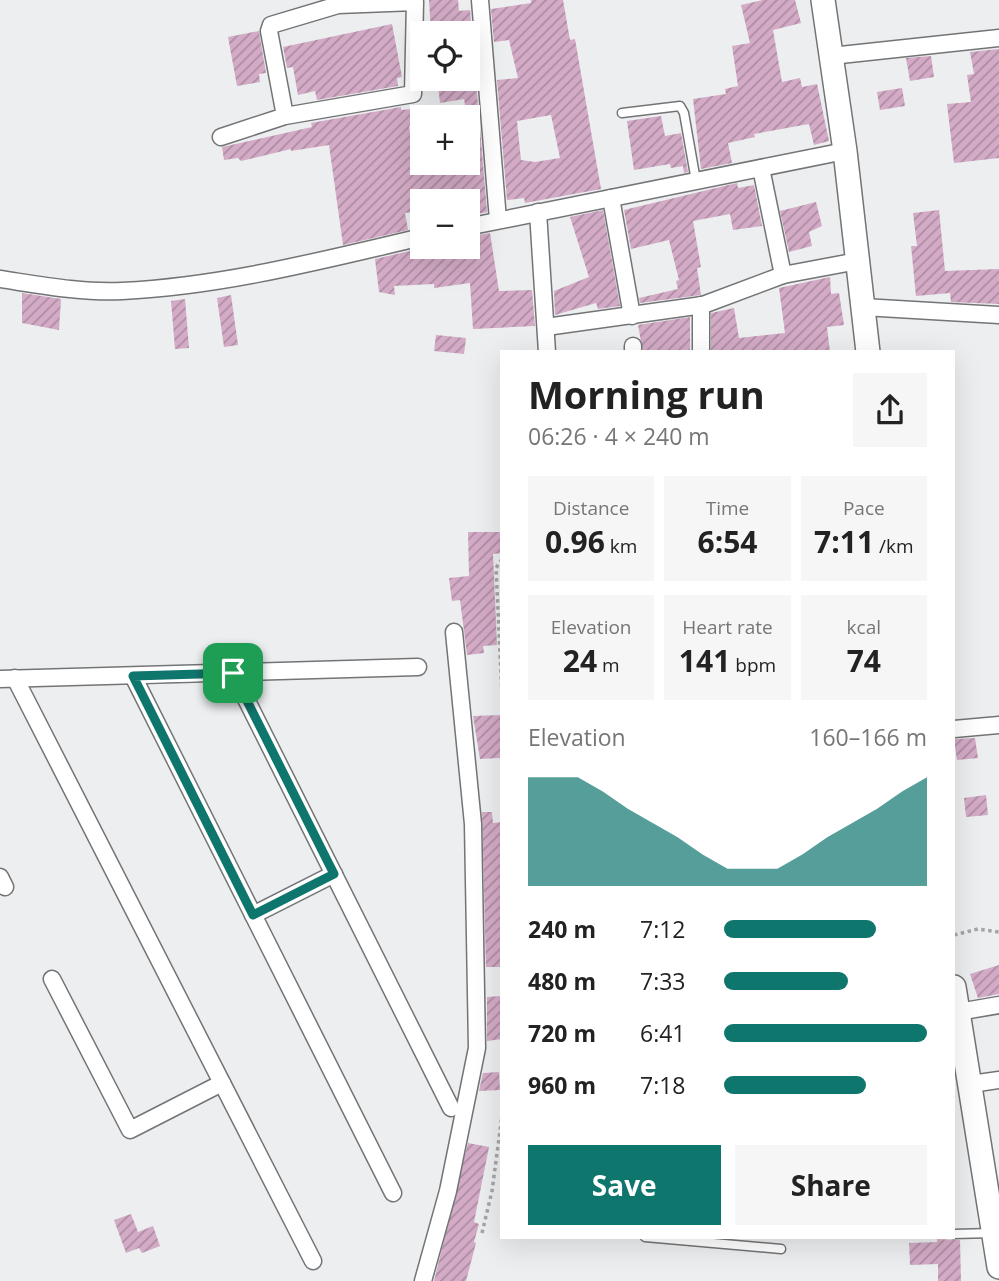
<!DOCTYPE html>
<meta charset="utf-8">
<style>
:root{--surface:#fff;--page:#f6f6f6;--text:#222;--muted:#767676;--accent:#0f766e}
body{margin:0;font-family:"Open Sans",sans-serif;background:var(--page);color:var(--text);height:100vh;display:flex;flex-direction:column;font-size:26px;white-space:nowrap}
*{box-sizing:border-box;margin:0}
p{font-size:23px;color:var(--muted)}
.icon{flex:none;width:38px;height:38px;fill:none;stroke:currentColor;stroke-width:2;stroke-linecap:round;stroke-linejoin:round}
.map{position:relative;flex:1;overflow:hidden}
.drawer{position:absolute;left:500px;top:350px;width:455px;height:889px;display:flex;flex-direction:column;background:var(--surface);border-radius:0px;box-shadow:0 7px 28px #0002}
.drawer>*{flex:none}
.controls{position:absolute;left:410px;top:21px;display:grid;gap:14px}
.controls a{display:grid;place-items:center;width:70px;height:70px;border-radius:0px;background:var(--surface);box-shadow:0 7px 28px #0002;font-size:35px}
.pin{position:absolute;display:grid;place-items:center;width:60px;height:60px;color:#fff;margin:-30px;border-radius:14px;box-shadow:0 4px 10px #0006}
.round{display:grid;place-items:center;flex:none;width:74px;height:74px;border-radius:0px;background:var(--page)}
.overview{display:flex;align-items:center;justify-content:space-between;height:119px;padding:0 28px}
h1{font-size:38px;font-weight:700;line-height:52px}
.figures{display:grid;grid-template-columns:repeat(3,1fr);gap:10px;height:119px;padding:7px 28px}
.figures div{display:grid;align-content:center;border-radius:0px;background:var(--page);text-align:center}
.figures b{font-size:30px;font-weight:700}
.figures small{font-size:19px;font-weight:400}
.figures p{font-size:19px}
.chart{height:196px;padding:14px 28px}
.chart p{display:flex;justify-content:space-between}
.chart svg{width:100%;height:126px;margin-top:7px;fill:var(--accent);opacity:.7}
.button{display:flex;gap:14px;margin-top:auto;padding:14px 28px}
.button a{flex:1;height:80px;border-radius:0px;background:var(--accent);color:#fff;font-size:28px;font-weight:700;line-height:80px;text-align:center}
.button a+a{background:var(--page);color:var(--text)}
ul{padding:0 28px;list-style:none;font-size:23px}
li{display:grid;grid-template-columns:112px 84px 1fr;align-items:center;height:52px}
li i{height:18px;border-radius:9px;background:var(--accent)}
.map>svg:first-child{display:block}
.building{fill:url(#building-hatch);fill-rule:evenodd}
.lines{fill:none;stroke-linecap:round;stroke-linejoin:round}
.service-casing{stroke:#737476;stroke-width:11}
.minor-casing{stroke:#737476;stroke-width:19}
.secondary-casing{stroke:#737476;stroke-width:26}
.path{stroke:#a3a5a6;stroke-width:3.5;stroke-dasharray:3.5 3.5;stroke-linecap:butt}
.service{stroke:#fff;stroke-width:8}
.minor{stroke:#fff;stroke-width:16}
.secondary{stroke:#fff;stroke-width:23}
.route-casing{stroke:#fff;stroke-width:14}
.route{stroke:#0f766e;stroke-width:9}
</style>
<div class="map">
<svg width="999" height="1281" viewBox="0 0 999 1281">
<defs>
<pattern id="building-hatch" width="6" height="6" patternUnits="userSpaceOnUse" patternTransform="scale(1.75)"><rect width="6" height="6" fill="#d4abc6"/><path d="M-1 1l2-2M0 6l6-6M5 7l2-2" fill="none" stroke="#ad8ca2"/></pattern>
</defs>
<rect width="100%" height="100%" fill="#eceef0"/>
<g class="building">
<polygon points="429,0 458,0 459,11 470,10 487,212 467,216 467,201 422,201 422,211 405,213 408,230 343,245 329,145 291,151 291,149 241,161 238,158 224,160 222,147 312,127 311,123 401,107 401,110 412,109 415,126 409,126 415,163 467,163 467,115 464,99 440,103 438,85 448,84 447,79 467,79 467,33 431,33"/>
<path d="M531,0H563L570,40L575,39L601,189L525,203L524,198L507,200L497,80L518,78L509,40L494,42L491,9L531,3ZM551,115L560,158L535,162L521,160L517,121Z"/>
<polygon points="763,0 795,0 801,23 773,30 782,82 800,78 802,87 817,84 829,141 814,145 809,124 754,134 755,137 728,143 732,163 701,169 693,99 726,94 725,89 738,86 732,46 750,43 741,5"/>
<polygon points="392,24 402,77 397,78 398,86 317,100 315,91 298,95 293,67 287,68 283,47"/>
<polygon points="259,31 266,73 259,74 260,82 237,86 228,37"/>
<polygon points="999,49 999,158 954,163 947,104 971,102 967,75 974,74 970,52"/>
<polygon points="931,56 934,77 910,81 906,58"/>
<polygon points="902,88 905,106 880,110 877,92"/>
<polygon points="661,116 665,136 681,133 688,172 684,173 683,166 671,168 670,164 634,170 627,121"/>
<polygon points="737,183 738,188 754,185 762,226 733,230 730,214 693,221 701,267 697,268 701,295 640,303 639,298 678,289 676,281 679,280 669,240 631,249 624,210"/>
<polygon points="816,202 822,226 809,232 812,246 789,252 780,211"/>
<polygon points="603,210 620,306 598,309 596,303 555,315 554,291 589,277 570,217"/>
<polygon points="939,210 945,271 999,269 999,304 951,302 950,293 916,296 911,246 917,246 913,213"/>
<polygon points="490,233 499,291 532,290 535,326 473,329 470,283 434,288 434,284 394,286 395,295 379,292 375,259 410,251 411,257 425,259 467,253 467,237"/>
<polygon points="830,277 831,294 839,293 844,325 827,327 830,352 711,352 711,313 734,308 739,338 785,333 779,288"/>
<polygon points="22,293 61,299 59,330 22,323"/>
<polygon points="231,295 238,345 224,347 217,298"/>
<polygon points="185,299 189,348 175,349 171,301"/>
<polygon points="690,317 690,352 643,352 638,325"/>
<polygon points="436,335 466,338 464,354 434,351"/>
<polygon points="468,532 502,532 502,553 493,554 497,645 483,646 484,653 467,655 460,600 452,601 449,578 469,576"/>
<polygon points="502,715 500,758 480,759 473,716"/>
<polygon points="975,738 978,758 957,760 954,739"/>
<polygon points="986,795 988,815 966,817 964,798"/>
<polygon points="482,812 492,812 493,823 502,822 502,967 486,967"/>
<polygon points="999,965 999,994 978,998 970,974"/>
<polygon points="501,996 502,1039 487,1041 487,997"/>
<polygon points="499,1072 500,1090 479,1091 483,1073"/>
<polygon points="468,1143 489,1147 474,1222 479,1224 474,1242 476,1243 466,1281 434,1281"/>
<polygon points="131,1214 138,1232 153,1226 160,1246 142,1253 139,1248 126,1253 114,1220"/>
<polygon points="937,1239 960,1240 961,1281 938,1281 938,1264 910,1265 909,1243 937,1242"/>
</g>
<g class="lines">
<defs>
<g id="service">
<polyline points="622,113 680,106 684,113 696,181"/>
<polyline points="954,1234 992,1233"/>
<polyline points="645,1237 781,1249"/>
</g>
<g id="minor">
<polyline points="480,0 498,220"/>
<polyline points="831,56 999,38"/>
<polyline points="221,137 285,116 413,94 415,2 338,5 271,25 269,31 285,116"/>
<polyline points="761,168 783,275 858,261"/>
<polyline points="611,198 632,316"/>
<polyline points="538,212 547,352"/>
<polyline points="467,227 845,151"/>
<path d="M0,279C40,285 82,293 122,291C224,286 323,260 422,237"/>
<polyline points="701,305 701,352"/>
<polyline points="863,307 999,315"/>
<polyline points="546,327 703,305 783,275"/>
<polyline points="633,346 633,352"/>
<polyline points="233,673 451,1108"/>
<polyline points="133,676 393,1193"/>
<polyline points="15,678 313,1261"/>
<polyline points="0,679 418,667"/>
<polyline points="954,729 999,725"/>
<polyline points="0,877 5,887"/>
<polyline points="253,915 334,874"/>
<polyline points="52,979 130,1130 222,1083"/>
<polyline points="958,1012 999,1005"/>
<polyline points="971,1084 999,1080"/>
<polyline points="423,1281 448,1191 477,1048 473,824 454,632"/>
</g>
<g id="secondary">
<polyline points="823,0 845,151 868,352"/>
<polyline points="954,987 999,1267"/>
</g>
</defs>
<use href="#service" class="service-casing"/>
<use href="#minor" class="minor-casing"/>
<use href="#secondary" class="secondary-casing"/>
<g class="path">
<polyline points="502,559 496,568 502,695"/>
<polyline points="954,935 978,929 999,932"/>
<polyline points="482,1233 492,1191 502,1116"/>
</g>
<use href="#service" class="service"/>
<use href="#minor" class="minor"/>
<use href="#secondary" class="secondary"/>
</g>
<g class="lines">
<defs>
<polygon id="route" points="233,673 334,874 253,915 133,676"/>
</defs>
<use href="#route" class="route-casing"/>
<use href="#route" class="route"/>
</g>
</svg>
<div class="controls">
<a><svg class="icon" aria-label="locate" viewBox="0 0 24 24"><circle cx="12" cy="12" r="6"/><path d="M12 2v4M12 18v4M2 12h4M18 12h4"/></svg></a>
<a>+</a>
<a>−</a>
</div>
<div class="pin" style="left:233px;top:673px;background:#1e9e55"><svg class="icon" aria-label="arrive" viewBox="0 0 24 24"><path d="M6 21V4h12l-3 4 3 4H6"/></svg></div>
<section class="drawer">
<div class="overview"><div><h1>Morning run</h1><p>06:26 · 4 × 240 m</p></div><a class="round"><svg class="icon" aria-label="share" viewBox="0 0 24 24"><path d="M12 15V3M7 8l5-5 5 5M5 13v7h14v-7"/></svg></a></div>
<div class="figures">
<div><p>Distance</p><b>0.96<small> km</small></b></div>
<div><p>Time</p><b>6:54</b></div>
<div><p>Pace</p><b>7:11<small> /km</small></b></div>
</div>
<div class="figures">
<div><p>Elevation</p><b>24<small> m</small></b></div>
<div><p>Heart rate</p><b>141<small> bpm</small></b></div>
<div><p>kcal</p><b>74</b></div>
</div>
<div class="chart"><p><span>Elevation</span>160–166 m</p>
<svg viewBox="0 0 160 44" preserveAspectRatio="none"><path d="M0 44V6L10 6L20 6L30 11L40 17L50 22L60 27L70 33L80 38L90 38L100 38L110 33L120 27L130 22L140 17L150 11L160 6V44z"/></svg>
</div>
<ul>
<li><b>240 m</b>7:12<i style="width:75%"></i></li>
<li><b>480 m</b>7:33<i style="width:61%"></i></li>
<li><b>720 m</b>6:41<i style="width:100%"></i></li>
<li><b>960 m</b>7:18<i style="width:70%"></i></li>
</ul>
<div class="button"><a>Save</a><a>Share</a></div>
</section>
</div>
